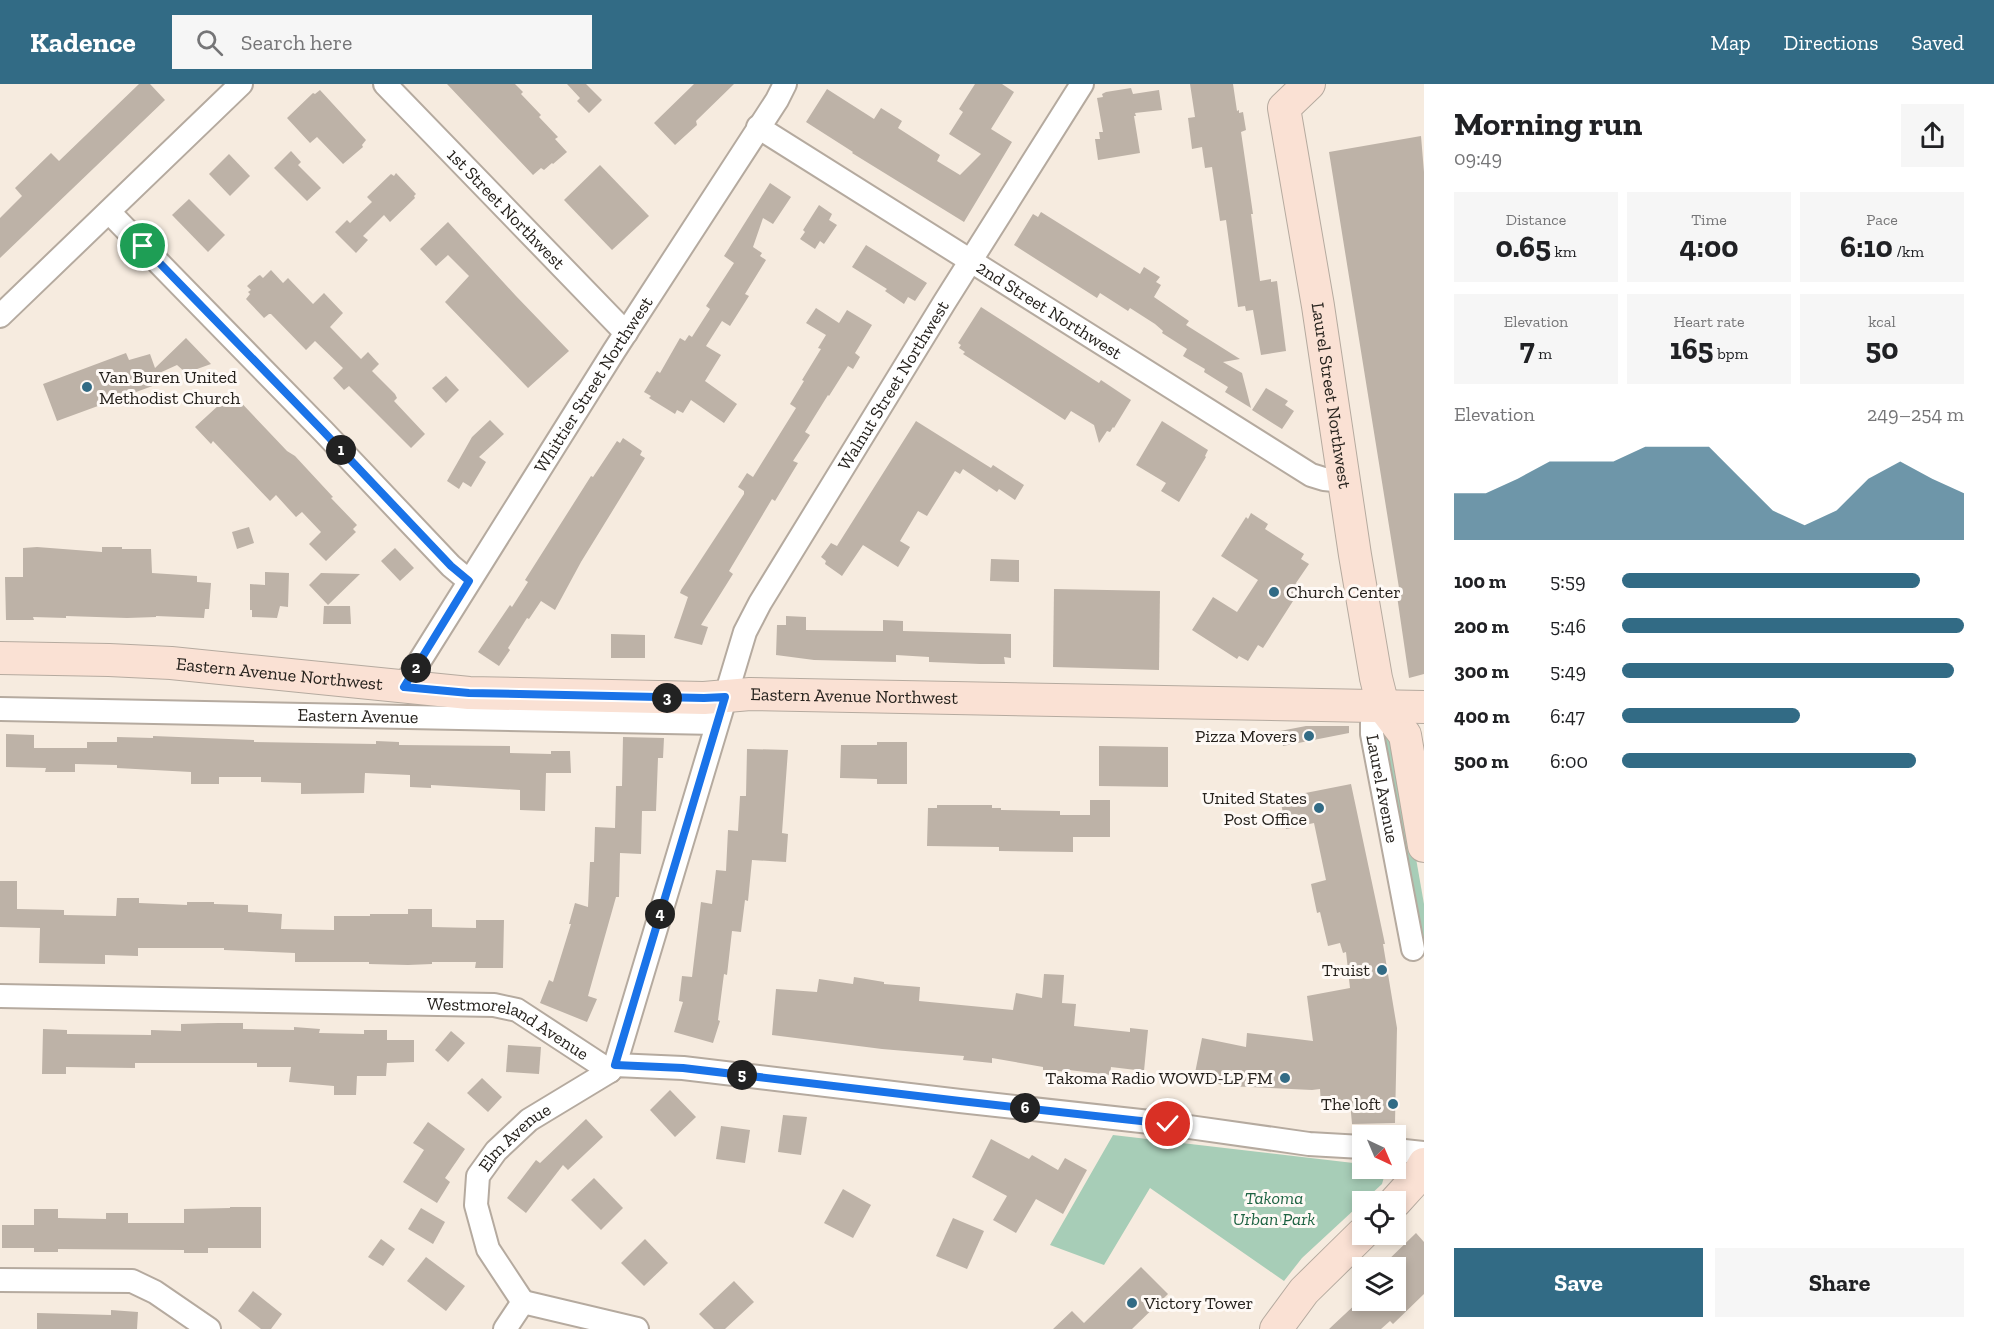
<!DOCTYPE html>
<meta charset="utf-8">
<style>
:root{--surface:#fff;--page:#f6f6f6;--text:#202124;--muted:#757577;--accent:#326b85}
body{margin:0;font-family:"Zilla Slab",serif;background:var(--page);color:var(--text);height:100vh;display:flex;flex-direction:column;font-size:22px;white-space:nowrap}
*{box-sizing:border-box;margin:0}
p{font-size:20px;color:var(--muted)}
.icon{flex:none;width:33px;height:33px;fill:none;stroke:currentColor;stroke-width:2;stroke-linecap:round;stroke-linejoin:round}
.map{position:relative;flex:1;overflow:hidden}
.drawer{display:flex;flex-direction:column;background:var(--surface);width:570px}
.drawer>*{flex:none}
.needle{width:39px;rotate:136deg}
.buttons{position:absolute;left:1352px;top:1041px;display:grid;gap:12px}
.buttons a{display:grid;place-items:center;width:54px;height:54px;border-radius:0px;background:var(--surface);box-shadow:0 3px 9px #0003;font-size:30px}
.pin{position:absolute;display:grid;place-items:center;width:51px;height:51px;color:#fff;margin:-26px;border:3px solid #fff;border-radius:50%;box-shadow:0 2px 6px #0007}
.km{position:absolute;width:30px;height:30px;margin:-15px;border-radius:50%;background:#222;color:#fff;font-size:16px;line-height:30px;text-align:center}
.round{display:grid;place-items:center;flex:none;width:63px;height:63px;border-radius:0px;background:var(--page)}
.headline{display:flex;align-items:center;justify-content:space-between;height:102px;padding:0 30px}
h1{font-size:33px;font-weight:700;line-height:45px}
.stats{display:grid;grid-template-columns:repeat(3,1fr);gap:9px;height:102px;padding:6px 30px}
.stats div{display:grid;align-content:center;border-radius:0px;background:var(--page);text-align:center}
.stats b{font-size:30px;font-weight:700}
.stats small{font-size:16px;font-weight:400}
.stats p{font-size:16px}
.chart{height:168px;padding:12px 30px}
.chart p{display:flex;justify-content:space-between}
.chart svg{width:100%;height:108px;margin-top:6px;fill:var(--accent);opacity:.7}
.cta{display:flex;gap:12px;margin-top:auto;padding:12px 30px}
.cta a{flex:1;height:69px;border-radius:0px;background:var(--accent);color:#fff;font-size:24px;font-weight:700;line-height:69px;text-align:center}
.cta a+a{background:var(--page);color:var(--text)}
ul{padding:0 30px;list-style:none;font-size:20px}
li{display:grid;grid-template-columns:96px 72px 1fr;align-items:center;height:45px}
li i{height:15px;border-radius:8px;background:var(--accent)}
header{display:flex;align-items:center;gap:36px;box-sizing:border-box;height:84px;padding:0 30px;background:var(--accent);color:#fff}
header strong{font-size:28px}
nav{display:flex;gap:33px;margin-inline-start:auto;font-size:21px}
.search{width:420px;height:54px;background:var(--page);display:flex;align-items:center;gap:15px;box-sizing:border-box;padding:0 21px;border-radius:0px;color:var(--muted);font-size:22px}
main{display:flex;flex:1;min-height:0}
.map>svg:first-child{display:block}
.green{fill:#a7cdb7}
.building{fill:#bdb2a7}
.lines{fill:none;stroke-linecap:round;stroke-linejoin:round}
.street-casing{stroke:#b5aa9f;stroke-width:26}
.secondary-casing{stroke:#b5aa9f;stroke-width:34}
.street{stroke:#fff;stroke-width:22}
.secondary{stroke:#fae1d4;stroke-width:32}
.route-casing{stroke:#fff;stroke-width:12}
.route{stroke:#1a73e8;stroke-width:8}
.poi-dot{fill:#326b85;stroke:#fef9f5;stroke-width:2}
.labels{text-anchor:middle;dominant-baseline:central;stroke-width:6;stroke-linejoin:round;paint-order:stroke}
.street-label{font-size:18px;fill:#26221d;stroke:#fef9f5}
.poi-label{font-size:18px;fill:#26221d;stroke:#fef9f5;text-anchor:end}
.park-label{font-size:18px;font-style:italic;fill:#1d6342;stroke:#fef9f5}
</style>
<header>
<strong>Kadence</strong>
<div class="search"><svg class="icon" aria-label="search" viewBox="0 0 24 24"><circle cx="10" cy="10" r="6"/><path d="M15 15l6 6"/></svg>Search here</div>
<nav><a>Map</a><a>Directions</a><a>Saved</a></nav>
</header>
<main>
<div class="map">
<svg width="1424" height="1245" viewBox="0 0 1424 1245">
<rect width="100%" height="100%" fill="#f6ebdf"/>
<g class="green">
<polygon points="1393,643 1424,820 1424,855 1421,854 1377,644"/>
<polygon points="1113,1051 1362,1080 1362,1084 1381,1085 1384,1093 1382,1100 1302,1174 1284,1197 1150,1104 1104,1181 1050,1161"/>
</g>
<g class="building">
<polygon points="139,0 150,0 165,16 0,174 0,134 22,112 15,104 51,69 59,77"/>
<polygon points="447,0 515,0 523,8 521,10 541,31 539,33 558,53 555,55 567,68 553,80 552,79 544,86 541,84 533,91"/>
<polygon points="567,0 586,0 602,16 589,29 577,17 580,14"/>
<polygon points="694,0 734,0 696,37 697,41 675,61 654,39"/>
<polygon points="975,0 1002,0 1014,8 991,45 1012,58 964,138 852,69 853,68 806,38 827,5 874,35 881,24 902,37 898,44 940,71 937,77 960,91 981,70 949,50 963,28 959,25"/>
<polygon points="1190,0 1233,0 1237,27 1239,26 1239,29 1243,28 1246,46 1241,48 1253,130 1251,130 1260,197 1271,195 1271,198 1277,197 1286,267 1261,271 1253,226 1246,227 1245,222 1238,223 1226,136 1220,137 1212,83 1205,84 1202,63 1192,65 1188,34 1195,33"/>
<polygon points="1131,4 1133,10 1159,6 1162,26 1135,29 1136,32 1134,32 1140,69 1098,76 1095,55 1100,55 1099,48 1103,48 1097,14 1103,13 1102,10 1106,8"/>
<polygon points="320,6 366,56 362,61 363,63 343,80 317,53 310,59 287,34 313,9 315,10"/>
<polygon points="1421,52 1424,88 1424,590 1409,594 1396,505 1399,504 1329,68"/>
<polygon points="291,67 301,78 298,81 321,104 307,117 274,84"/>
<polygon points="229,70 250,92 230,112 209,90"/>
<polygon points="600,81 649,132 612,166 564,116"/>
<polygon points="396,89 416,110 414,112 415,114 390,138 384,131 363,152 368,156 356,169 335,148 347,136 350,139 372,118 367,113 391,90 394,92"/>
<polygon points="770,99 791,113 773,140 763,134 753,163 762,169 760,172 766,176 745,210 749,212 730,242 722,237 706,262 721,271 705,297 737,320 724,339 691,316 683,329 677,326 675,330 649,314 651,312 644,308 657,287 660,289 680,254 685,257 689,251 692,253 710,225 706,222 734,179 724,172"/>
<polygon points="189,115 225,151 208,168 172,131"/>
<polygon points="819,121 832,130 829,136 837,141 824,160 820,157 815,165 800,155 805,148 803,146"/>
<polygon points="1041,128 1140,190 1144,183 1160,193 1156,198 1161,201 1154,213 1189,237 1186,241 1240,275 1223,278 1242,289 1251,324 1225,308 1228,303 1204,288 1205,285 1183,272 1187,265 1162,249 1163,247 1155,240 1130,224 1128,227 1100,209 1097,214 1014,161 1033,130 1038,133"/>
<polygon points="448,138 516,212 569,267 528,304 445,218 469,192 448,171 436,182 420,165"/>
<polygon points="866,161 927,199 915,217 908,213 904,220 885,207 887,205 852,183"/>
<polygon points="271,186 283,199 288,194 313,220 324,209 343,229 330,243 361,275 368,268 379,280 372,287 395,310 397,314 394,317 425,350 411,364 349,302 344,306 333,294 343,284 315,257 306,266 271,230 269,230 264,234 246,215 250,210 248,208 251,206 247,202 258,192 260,191 263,194"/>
<polygon points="981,223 1099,299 1101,296 1131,316 1114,344 1113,343 1110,348 1107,347 1099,359 1094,341 1071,327 1065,336 963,270 965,268 959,264 961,261 958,259"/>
<polygon points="816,224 839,239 847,226 872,241 855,269 860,273 853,285 848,282 829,312 828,311 805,348 810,351 793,377 798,379 775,417 772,415 729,487 733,490 701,541 708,543 702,561 674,554 688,513 680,509 681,506 744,410 744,407 738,403 747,389 753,393 796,324 790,320 804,297 802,296 821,265 818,264 826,251 806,239"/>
<polygon points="186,254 211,280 186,289 177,281 155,291 158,300 57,337 43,300 126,269 129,276 150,270 155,284"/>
<polygon points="446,292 459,306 446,319 432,304"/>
<polygon points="1266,304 1288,317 1285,321 1294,327 1282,345 1252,326"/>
<polygon points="232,309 287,367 295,372 333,413 331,414 357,441 353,445 356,448 326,477 309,460 321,448 302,428 296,433 276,411 270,417 213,357 211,360 195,343"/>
<polygon points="490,336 504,350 479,373 486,378 471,403 463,398 459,405 447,397 472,353"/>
<polygon points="916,337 991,384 993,381 1024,401 1015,416 999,405 997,408 963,385 960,390 955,387 927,432 918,427 900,457 910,463 898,483 863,461 842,492 825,480 826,477 821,473 831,459 837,462"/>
<polygon points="1162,337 1208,366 1205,372 1206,373 1179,418 1161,407 1166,399 1136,381"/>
<polygon points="623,354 642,367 640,371 645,374 581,478 555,526 541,517 529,535 527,534 508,564 510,566 499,582 478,568 510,521 512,523 528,498 525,496 591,392 593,393 617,357 620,359"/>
<polygon points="1251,429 1268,440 1265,445 1304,470 1301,475 1309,480 1296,499 1302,503 1263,564 1258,561 1248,577 1239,572 1237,575 1192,546 1213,513 1237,528 1258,496 1221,472 1246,433 1248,435"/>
<polygon points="249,443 254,459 237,465 232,448"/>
<polygon points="37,463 102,468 102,463 122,463 122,465 151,465 152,489 197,492 197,498 211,499 209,525 205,525 204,534 156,532 156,533 127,534 66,532 66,534 33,533 34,536 6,536 5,493 23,493 23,464"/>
<polygon points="395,464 414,484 400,497 381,477"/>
<polygon points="991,475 1019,476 1019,498 990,497"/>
<polygon points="265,488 289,489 288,523 280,522 277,534 252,533 252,526 250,526 250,500 265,501"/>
<polygon points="321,489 360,490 328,521 309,501"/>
<polygon points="1054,505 1160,507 1159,586 1053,583"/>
<polygon points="324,522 350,522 351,540 323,540"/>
<polygon points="786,532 806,533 806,546 883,547 883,536 903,537 903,547 1011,550 1011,574 1004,573 1005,580 980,580 929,578 929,573 896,571 896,578 814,576 776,571 777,541 786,541"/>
<polygon points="611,550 645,551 645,574 611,574"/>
<polygon points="1306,642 1349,642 1349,649 1283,662 1280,647"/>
<polygon points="6,650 34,651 34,664 87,664 87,658 117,658 117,653 153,654 153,652 254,656 254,658 376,660 376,657 399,658 399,661 510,662 510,669 551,670 551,667 570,667 571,689 546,689 545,727 520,726 520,706 431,701 431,704 410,703 410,691 365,689 364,709 301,710 301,699 261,698 261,693 219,693 219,700 191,700 191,688 117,684 117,681 75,680 75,688 45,688 46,684 6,683"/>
<polygon points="623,653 664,654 663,674 658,674 656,727 642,727 641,770 620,769 619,813 616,813 588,912 597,915 587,938 540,919 549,896 553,898 571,840 569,840 575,819 588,823 590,778 594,778 595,743 615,744 616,702 622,702"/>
<polygon points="877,658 907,658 907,700 877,700 877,695 840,694 841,661 877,661"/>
<polygon points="1099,662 1168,663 1168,703 1099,702"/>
<polygon points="747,665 788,666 782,749 788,750 786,778 752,776 748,817 745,816 741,848 732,847 727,891 724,890 718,936 720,937 713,959 674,948 683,918 679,917 682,892 692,893 701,818 712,820 716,786 726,787 728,746 738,747 740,712 746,712"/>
<polygon points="1351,700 1385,860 1383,860 1397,944 1395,1039 1352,1040 1350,1018 1321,1021 1320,1005 1312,1006 1227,1002 1194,994 1202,954 1246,963 1247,949 1313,957 1307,912 1350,904 1346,868 1343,869 1340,859 1328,862 1320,828 1317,829 1311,800 1326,796 1314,739 1286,745 1280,714"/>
<polygon points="1090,716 1110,716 1110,753 1073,753 1073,768 999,767 999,763 927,762 928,724 937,724 937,721 992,721 992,724 1001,724 1001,726 1060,727 1060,731 1090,731"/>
<polygon points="0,797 17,797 17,825 64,826 64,831 116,832 117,814 139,814 139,819 187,821 187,818 214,818 214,820 248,821 248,828 282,830 281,845 334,846 334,832 370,832 370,830 408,830 408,825 432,825 432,843 476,844 476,836 504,836 503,884 475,884 476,878 432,878 432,880 408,881 369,880 369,878 295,878 295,869 224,866 224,864 138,864 138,872 105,871 105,880 39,879 40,844 0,843"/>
<polygon points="1044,890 1064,891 1062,919 1076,920 1074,942 1130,948 1130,944 1148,946 1144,987 1111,983 1110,991 1069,986 1069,988 1043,986 1043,983 992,974 992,979 963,976 964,972 882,965 772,951 776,905 817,908 819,895 853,900 854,893 884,898 884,900 920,903 919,917 1013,926 1016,909 1042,914"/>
<polygon points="218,939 243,939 243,945 294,946 294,943 320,945 319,949 364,950 364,946 387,946 387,956 414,956 414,978 387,979 386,992 357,992 356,1011 334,1011 334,1002 289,998 291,983 257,983 257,979 135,979 135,984 66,983 66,990 42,990 43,945 67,946 67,950 151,951 151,946 181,947 181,940"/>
<polygon points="451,947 465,959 448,978 435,966"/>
<polygon points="508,961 541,963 539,990 506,988"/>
<polygon points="482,994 502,1013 488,1028 467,1009"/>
<polygon points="670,1006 696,1033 675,1053 650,1026"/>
<polygon points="783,1031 807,1033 801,1071 778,1068"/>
<polygon points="586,1035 603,1053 568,1086 563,1081 526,1129 507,1114 536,1076 540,1079"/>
<polygon points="428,1038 465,1065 445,1094 450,1098 437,1119 403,1098 424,1066 413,1059"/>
<polygon points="721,1042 750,1046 745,1079 716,1075"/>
<polygon points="991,1055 1029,1075 1032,1071 1058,1086 1065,1074 1087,1086 1063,1130 1036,1115 1016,1149 993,1136 1007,1112 972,1093"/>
<polygon points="594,1094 623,1124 601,1146 571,1116"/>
<polygon points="843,1105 871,1121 853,1154 824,1139"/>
<polygon points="230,1123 261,1123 261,1164 208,1164 208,1169 184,1169 184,1166 58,1165 58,1168 34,1168 34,1164 2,1164 2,1141 34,1141 34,1125 58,1125 58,1134 106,1135 106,1129 128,1129 128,1139 184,1139 184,1125 230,1124"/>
<polygon points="421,1124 445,1138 433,1160 408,1145"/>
<polygon points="953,1134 984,1147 967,1185 936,1172"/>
<polygon points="1416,1149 1424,1158 1424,1210 1393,1240 1390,1237 1381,1245 1329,1245 1360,1216 1395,1216 1395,1184 1380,1184"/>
<polygon points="381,1155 395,1165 383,1182 368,1173"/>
<polygon points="645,1155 668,1179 644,1202 621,1179"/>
<polygon points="426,1173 465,1202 446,1227 407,1197"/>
<polygon points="1141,1183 1168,1210 1132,1245 1053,1245 1072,1227 1084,1239"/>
<polygon points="734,1197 754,1218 725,1245 714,1245 699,1230"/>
<polygon points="253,1207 282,1230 271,1245 261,1245 238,1227"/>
<polygon points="111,1226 138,1228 137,1245 37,1245 37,1229 111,1231"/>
</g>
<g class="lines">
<defs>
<g id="street">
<path id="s1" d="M385,0L626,249"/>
<path id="s2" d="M758,43L1311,391L1324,395L1344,397"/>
<polyline points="109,128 323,347 451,482 469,497"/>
<polyline points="0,232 241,0"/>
<path id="s3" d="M404,602L614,267L777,16L785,0"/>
<path id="s4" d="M1383,622L1372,639V650L1413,865"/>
<path id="s5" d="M0,625L717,639"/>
<path id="s6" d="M0,912L494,921L517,926L610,987"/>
<path id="s7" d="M615,981L745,548L760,519L944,219L1082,0"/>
<polyline points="1395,1066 1424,1069"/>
<polyline points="0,1196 132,1197 155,1208 209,1245"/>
<path id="s8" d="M523,1218L488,1165L476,1121L478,1092L496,1067L529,1036L610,987L615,981L683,984L960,1017L1168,1040L1309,1060L1362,1063"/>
<polyline points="523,1218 637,1245"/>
<polyline points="505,1245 523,1218"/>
</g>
<g id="secondary">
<path id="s9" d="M1309,0L1284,24L1318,222L1355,471L1376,594L1383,622L1405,651L1424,762"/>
<path id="s10" d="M0,574L109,576L171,579L469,609L704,614L750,610L1424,623"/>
<polyline points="1395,1118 1415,1096 1424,1080"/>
<polyline points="1276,1245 1304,1207 1362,1150"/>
</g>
</defs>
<use href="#street" class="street-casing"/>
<use href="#secondary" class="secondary-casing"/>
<use href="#street" class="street"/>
<use href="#secondary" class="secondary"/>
</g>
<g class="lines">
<defs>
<polyline id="route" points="143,162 323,347 451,482 469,497 404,603 469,609 704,614 725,613 615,981 683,984 960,1017 1168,1040"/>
</defs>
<use href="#route" class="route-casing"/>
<use href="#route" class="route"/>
</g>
<g class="poi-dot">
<circle cx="87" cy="303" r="6"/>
<circle cx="1274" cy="508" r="6"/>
<circle cx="1309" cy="652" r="6"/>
<circle cx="1319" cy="724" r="6"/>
<circle cx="1382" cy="886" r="6"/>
<circle cx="1285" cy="994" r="6"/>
<circle cx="1393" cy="1020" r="6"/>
<circle cx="1132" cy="1219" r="6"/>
</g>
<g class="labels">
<g class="street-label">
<text stroke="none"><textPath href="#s1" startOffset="174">1st Street Northwest</textPath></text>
<text stroke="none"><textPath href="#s2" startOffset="344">2nd Street Northwest</textPath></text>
<text stroke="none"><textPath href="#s3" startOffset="356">Whittier Street Northwest</textPath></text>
<text stroke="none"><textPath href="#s7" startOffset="740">Walnut Street Northwest</textPath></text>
<text stroke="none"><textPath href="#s9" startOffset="326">Laurel Street Northwest</textPath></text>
<text stroke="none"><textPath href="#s10" startOffset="280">Eastern Avenue Northwest</textPath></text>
<text stroke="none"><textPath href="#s10" startOffset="856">Eastern Avenue Northwest</textPath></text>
<text stroke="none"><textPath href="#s5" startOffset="358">Eastern Avenue</textPath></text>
<text stroke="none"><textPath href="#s4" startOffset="87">Laurel Avenue</textPath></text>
<text stroke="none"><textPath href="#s6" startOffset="514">Westmoreland Avenue</textPath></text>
<text stroke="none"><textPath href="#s8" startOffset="192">Elm Avenue</textPath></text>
</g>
<g class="poi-label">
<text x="99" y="293" text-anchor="start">Van Buren United<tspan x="99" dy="21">Methodist Church</tspan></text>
<text x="1286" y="508" text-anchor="start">Church Center</text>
<text x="1297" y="652">Pizza Movers</text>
<text x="1307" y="714">United States<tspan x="1307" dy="21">Post Office</tspan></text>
<text x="1370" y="886">Truist</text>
<text x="1273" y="994">Takoma Radio WOWD-LP FM</text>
<text x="1381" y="1020">The loft</text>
<text x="1144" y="1219" text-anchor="start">Victory Tower</text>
</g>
<g class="park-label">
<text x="1274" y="1114">Takoma<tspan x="1274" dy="21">Urban Park</tspan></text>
</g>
</g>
</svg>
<div class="buttons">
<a><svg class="needle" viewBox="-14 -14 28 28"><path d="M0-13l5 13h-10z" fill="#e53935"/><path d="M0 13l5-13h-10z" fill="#757577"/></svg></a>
<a><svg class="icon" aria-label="locate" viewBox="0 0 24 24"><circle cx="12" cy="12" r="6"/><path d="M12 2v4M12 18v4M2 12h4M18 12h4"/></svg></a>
<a><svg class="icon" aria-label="layers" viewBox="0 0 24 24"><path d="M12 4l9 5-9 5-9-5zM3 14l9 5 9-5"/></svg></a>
</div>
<div class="pin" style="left:143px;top:162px;background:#1e9e55"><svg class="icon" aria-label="arrive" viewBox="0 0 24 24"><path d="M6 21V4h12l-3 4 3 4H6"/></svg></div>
<div class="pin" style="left:1168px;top:1040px;background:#d93025"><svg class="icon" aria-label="check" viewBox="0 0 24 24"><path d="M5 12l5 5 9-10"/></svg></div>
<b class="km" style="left:341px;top:366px">1</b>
<b class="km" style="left:416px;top:584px">2</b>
<b class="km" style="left:667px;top:614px">3</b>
<b class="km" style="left:660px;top:830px">4</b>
<b class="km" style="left:742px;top:991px">5</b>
<b class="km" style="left:1025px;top:1024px">6</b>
</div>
<section class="drawer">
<div class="headline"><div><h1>Morning run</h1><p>09:49</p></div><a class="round"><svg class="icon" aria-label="share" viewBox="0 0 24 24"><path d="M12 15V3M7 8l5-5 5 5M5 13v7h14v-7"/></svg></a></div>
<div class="stats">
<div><p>Distance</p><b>0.65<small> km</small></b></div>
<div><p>Time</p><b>4:00</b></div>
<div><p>Pace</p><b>6:10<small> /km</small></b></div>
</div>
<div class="stats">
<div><p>Elevation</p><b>7<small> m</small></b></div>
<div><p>Heart rate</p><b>165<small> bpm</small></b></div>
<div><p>kcal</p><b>50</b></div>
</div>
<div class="chart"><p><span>Elevation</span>249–254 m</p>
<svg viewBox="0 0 160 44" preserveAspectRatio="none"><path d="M0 44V25L10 25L20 19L30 12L40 12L50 12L60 6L70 6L80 6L90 19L100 32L110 38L120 32L130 19L140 12L150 19L160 25V44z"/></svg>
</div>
<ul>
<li><b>100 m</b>5:59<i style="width:87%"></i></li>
<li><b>200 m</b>5:46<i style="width:100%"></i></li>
<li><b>300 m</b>5:49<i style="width:97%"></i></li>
<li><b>400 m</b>6:47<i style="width:52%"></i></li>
<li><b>500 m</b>6:00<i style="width:86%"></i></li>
</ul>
<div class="cta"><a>Save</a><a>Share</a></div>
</section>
</main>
